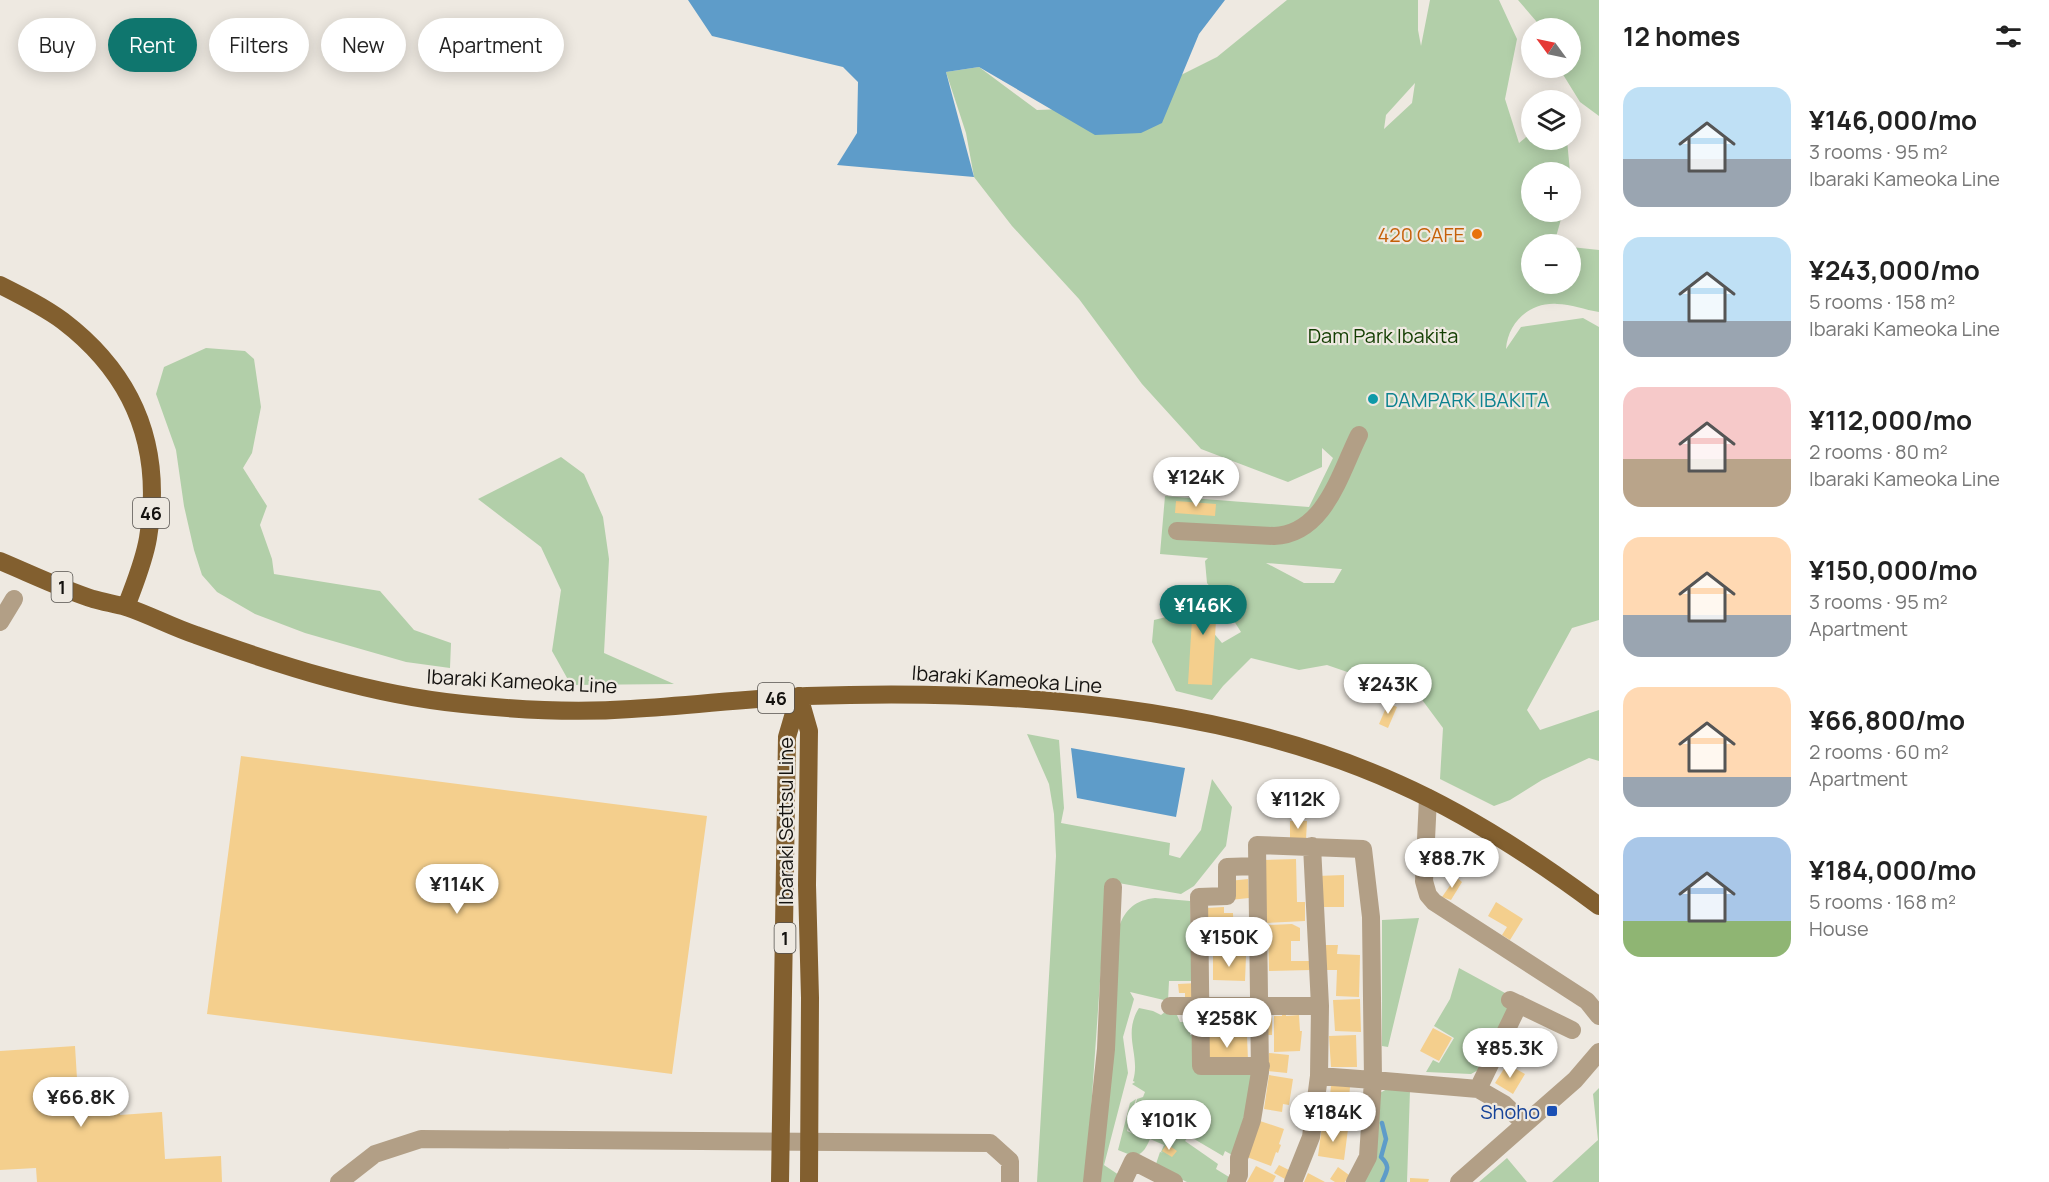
<!DOCTYPE html>
<meta charset="utf-8">
<style>
:root{--surface:#fff;--page:#f2f2f2;--text:#222;--muted:#767676;--accent:#0f766e}
body{margin:0;font-family:Manrope,sans-serif;background:var(--page);color:var(--text);height:100vh;display:flex;flex-direction:column;font-size:22px;white-space:nowrap}
*{box-sizing:border-box;margin:0}
p{font-size:20px;color:var(--muted)}
.icon{flex:none;width:33px;height:33px;fill:none;stroke:currentColor;stroke-width:2;stroke-linecap:round;stroke-linejoin:round}
.map{position:relative;flex:1;overflow:hidden}
.sheet{display:flex;flex-direction:column;background:var(--surface);width:450px}
.sheet>*{flex:none}
.banner{position:absolute;left:18px;top:18px;width:570px;height:54px;display:flex;gap:12px}
.needle{width:39px;rotate:303deg}
.fabs{position:absolute;left:1521px;top:18px;display:grid;gap:12px}
.fabs a{display:grid;place-items:center;width:60px;height:60px;border-radius:50%;background:var(--surface);box-shadow:0 3px 15px #0003;font-size:30px}
.price{position:absolute;translate:-50% -51px;padding:0 14px;border-radius:21px;background:#fff;color:#222;font-size:20px;line-height:39px;filter:drop-shadow(0 2px 3px #0008)}
.price::after{content:'';position:absolute;left:50%;top:36px;width:18px;height:14px;margin-left:-9px;background:inherit;clip-path:polygon(0 0,100% 0,50% 100%)}
.price.on{background:var(--accent);color:#fff}
ul{padding:0;list-style:none}
li{display:flex;align-items:center;gap:18px;height:150px;padding:0 24px}
li span{display:grid;place-items:center;flex:none;width:168px;height:120px;border-radius:18px;color:#555}
li>.icon{margin-inline-start:auto}
span .icon{width:72px;height:72px;fill:#fffc;stroke-width:1}
li b{font-size:26px}
h2{display:flex;justify-content:space-between;align-items:center;height:72px;padding:0 24px;font-size:26px}
.pill{padding:0 21px;border-radius:27px;background:var(--surface);box-shadow:0 3px 15px #0003;font-size:21px;line-height:54px}
.pill.on{background:var(--accent);color:#fff}
main{display:flex;flex:1;min-height:0}
.map>svg:first-child{display:block}
.green{fill:#b2cfa9;fill-rule:evenodd}
.water{fill:#5e9cc9}
.lines{fill:none;stroke-linecap:round;stroke-linejoin:round}
.stream{stroke:#5e9cc9;stroke-width:4.5}
.building{fill:#f4cf8d}
.minor{stroke:#b29f86;stroke-width:18}
.major{stroke:#825f2f;stroke-width:18}
.food-dot{fill:#e8710a;stroke:#eee9e1;stroke-width:2}
.culture-dot{fill:#0f9aa8;stroke:#eee9e1;stroke-width:2}
.transit-dot{fill:#1a4fb4;stroke:#eee9e1;stroke-width:2}
.labels{text-anchor:middle;dominant-baseline:central;stroke-width:4.5;stroke-linejoin:round;paint-order:stroke}
.shield{fill:#eee9e1;stroke:#55524e;stroke-width:1.5}
.shield-label{font-size:18px;font-weight:bold;fill:#14120f}
.food-label{font-size:20px;fill:#c56008;stroke:#eee9e1;text-anchor:end}
.park-label{font-size:20px;fill:#123d01;stroke:#eee9e1}
.culture-label{font-size:20px;fill:#0d838f;stroke:#eee9e1;text-anchor:start}
.street-label{font-size:20px;fill:#14120f;stroke:#eee9e1}
.transit-label{font-size:20px;fill:#164399;stroke:#eee9e1;text-anchor:end}
</style>
<main>
<div class="map">
<svg width="1599" height="1182" viewBox="0 0 1599 1182">
<rect width="100%" height="100%" fill="#eee9e1"/>
<path class="green" d="M1287,0H1418V30L1421,46L1430,0H1499L1517,39L1505,99L1519,143L1531,133L1532,140H1567L1570,172H1532V212H1563L1554,244H1532V284H1570L1571,247L1599,250V312C1585,310 1571,304 1557,304C1530,302 1508,322 1506,349L1521,327L1583,318L1599,327V620L1572,628L1527,710L1540,730L1599,710V761L1589,758L1542,780L1510,800L1494,806L1440,779L1443,728L1420,697L1327,665L1299,670L1251,658L1223,686L1212,700L1176,691L1152,642L1154,620L1194,610L1222,643L1241,632L1220,599L1207,583L1205,561L1208,558L1160,554L1165,496L1309,507L1333,458L1322,448V467L1288,482L1201,449L1142,384L1079,299L1012,226L974,177L966,133L946,72L979,67L1037,110L1117,107L1217,57ZM1415,83L1412,103L1384,129L1386,115ZM1266,563L1341,569H1342L1334,583H1304Z
M1518,0H1599V116L1580,102L1559,68H1570V28H1542Z
M206,348L245,351L254,359L261,407L252,453L243,468L267,506L260,525L272,559L274,574L380,591L414,630L451,643L450,668L406,662L305,633L255,614L217,592L202,575L194,550L184,506L176,450L156,394L164,367Z
M561,457L584,474L603,517L609,559L604,653L674,684L571,685L552,651L561,590L541,547L478,499Z
M1027,734L1059,740L1064,808L1061,823L1170,843L1169,855L1180,858L1201,830L1212,779L1232,807L1226,846L1194,886L1181,894L1107,881L1086,1182H1037L1056,856L1054,814L1049,784Z
M1155,898L1190,901L1192,981H1169L1168,1001L1130,992L1134,999L1123,1037L1128,1073L1104,1165L1119,1175L1116,1182H1098L1119,927C1125,909 1136,900 1155,898Z
M1419,918L1388,1047L1382,1046V920Z
M1459,968L1505,993L1509,1010L1480,1069L1471,1074L1426,1072L1433,1060L1439,1063L1454,1038L1434,1026L1450,999Z
M1139,1008L1153,1011L1161,1015L1165,1012L1177,1015L1180,1022H1190V1035H1194L1255,1073L1234,1156L1225,1151L1223,1156L1189,1136L1185,1141L1218,1164L1216,1169L1229,1177L1227,1182H1187L1155,1167L1160,1152L1163,1153L1161,1152L1164,1145L1150,1139C1142,1158 1136,1158 1118,1150L1130,1103L1136,1099L1127,1131L1134,1134L1128,1130L1137,1099L1143,1097L1145,1092L1132,1084L1135,1082L1133,1081C1141,1055 1122,1035 1139,1008ZM1149,1107L1158,1113L1160,1110L1169,1116L1167,1119L1169,1121L1163,1129L1150,1125L1152,1122L1143,1116Z
M1389,1088L1410,1090L1407,1182H1363L1376,1095Z
M1599,1088V1182H1552L1598,1140L1593,1094Z
M1507,1158L1527,1182H1479Z"/>
<path class="water" d="M688,0H1225L1199,34L1162,123L1141,133L1095,135L979,67L946,72L974,177L837,165L857,133L858,82L843,67L712,36Z
M1071,748L1185,768L1176,817L1077,798Z"/>
<g class="lines">
<path class="stream" d="M1382,1182C1387,1170 1391,1167 1381,1157L1386,1139L1382,1123"/>
</g>
<path class="building" d="M1176,501L1216,504L1215,516L1175,513Z
M1194,587L1218,588L1212,685L1188,684Z
M1388,703L1397,707L1388,728L1379,724Z
M241,756L707,816L672,1074L207,1014Z
M1290,821H1307L1306,839H1290Z
M1296,859L1297,902H1305V921L1266,923L1264,860Z
M1344,875V907H1319L1317,876Z
M1456,877L1462,882L1451,900L1442,897Z
M1248,879L1249,898L1230,900L1229,881Z
M1496,902L1523,919L1510,940L1502,935L1507,927L1488,916Z
M1224,907V913H1233L1234,942L1207,943L1206,908Z
M1292,924L1300,928V941H1291V961H1311V970L1269,971L1268,925Z
M1325,945H1338L1337,954L1360,955L1359,997L1336,996L1337,970H1324Z
M1213,956H1246L1245,981L1213,980Z
M1198,983V999H1185V993H1179L1178,984Z
M1360,999L1361,1032L1335,1031L1333,1000Z
M1282,1012H1286V1016L1299,1015L1300,1031H1302L1300,1051L1274,1052V1016H1282Z
M1213,1013H1244V1032H1213Z
M1267,1017H1272V1035H1267Z
M1433,1028L1452,1038L1439,1061L1420,1051Z
M1356,1035L1357,1067H1331L1329,1036Z
M1247,1036L1248,1060L1207,1061V1037Z
M75,1046L78,1095L118,1093L120,1115L162,1112L165,1159L221,1156L222,1182H37L36,1168L0,1170V1051Z
M1269,1053L1289,1055L1287,1073L1267,1071Z
M1507,1064L1525,1074L1513,1094L1495,1083Z
M1269,1075L1293,1079L1289,1105L1283,1104L1282,1112L1264,1109Z
M1331,1085L1350,1087L1348,1109L1329,1108Z
M1149,1107L1158,1113L1160,1110L1169,1116L1167,1119L1169,1120L1163,1129L1161,1128L1159,1131L1150,1125L1152,1122L1143,1116Z
M1260,1121L1284,1129L1279,1144L1281,1145L1278,1153L1276,1152L1271,1166L1247,1157Z
M1322,1126L1348,1129L1344,1160L1318,1156Z
M1167,1144L1177,1151L1172,1157L1162,1151Z
M1279,1165L1289,1170L1285,1179L1274,1173Z
M1256,1166L1276,1176L1273,1182H1247Z
M1338,1167L1349,1175L1345,1182H1335L1330,1179Z
M1308,1173L1325,1182H1304Z
M1410,1178L1429,1179L1428,1182H1410Z"/>
<g class="lines">
<path class="minor" d="M1177,531L1274,536C1325,534 1340,473 1359,435
M0,622L14,599
M1428,798L1424,881L1428,895L1434,902L1587,1001L1599,1016
M1312,846L1320,1006
M1257,866L1227,867V896L1199,897L1201,1066H1261
M1510,1000L1572,1030
M1170,1006H1320L1319,1076
M1478,1089L1519,1004
M339,1182L375,1154L421,1139L990,1143L1010,1161V1182
M1092,1182L1106,1049L1113,887
M1123,1182L1133,1161L1174,1182
M1236,1182L1239,1175V1158L1252,1120L1260,1072L1257,845L1363,849L1371,917L1373,1080L1478,1089L1504,1104L1525,1124
M1293,1182L1311,1137L1319,1076L1373,1080L1368,1157L1355,1182
M1459,1182L1575,1080L1599,1052"/>
<path class="major" d="M0,285C22,296 44,307 63,321C135,376 163,449 148,538C144,562 134,585 126,607
M0,561C31,574 62,589 93,599C104,602 115,604 126,607C150,615 172,627 196,635C282,666 372,695 463,704C518,710 576,713 631,709C690,706 748,698 807,696C1000,689 1221,703 1399,784C1471,816 1536,859 1599,906
M799,696L809,731L807,885L810,998L809,1182
M780,1182L787,737L799,696"/>
</g>
<circle class="food-dot" cx="1477" cy="234" r="6"/>
<circle class="culture-dot" cx="1373" cy="399" r="6"/>
<rect class="transit-dot" x="1546" y="1105" width="12" height="12" rx="3"/>
<g class="labels">
<g class="shield">
<rect x="133" y="498" width="36" height="30" rx="4.5"/>
<rect x="51.5" y="572" width="21" height="30" rx="4.5"/>
<rect x="758" y="683" width="36" height="30" rx="4.5"/>
<rect x="774.5" y="923" width="21" height="30" rx="4.5"/>
</g>
<g class="shield-label">
<text x="151" y="513">46</text>
<text x="62" y="587">1</text>
<text x="776" y="698">46</text>
<text x="785" y="938">1</text>
</g>
<g class="food-label">
<text x="1465" y="234">420 CAFE</text>
</g>
<g class="park-label">
<text x="1383" y="335">Dam Park Ibakita</text>
</g>
<g class="culture-label">
<text x="1385" y="399">DAMPARK IBAKITA</text>
</g>
<g class="street-label">
<text transform="translate(1007 679) rotate(4)">Ibaraki Kameoka Line</text>
<text transform="translate(522 681) rotate(3)">Ibaraki Kameoka Line</text>
<text transform="translate(785 821) rotate(-90)">Ibaraki Settsu Line</text>
</g>
<g class="transit-label">
<text x="1540" y="1111">Shoho</text>
</g>
</g>
</svg>
<div class="fabs">
<a><svg class="needle" viewBox="-14 -14 28 28"><path d="M0-13l5 13h-10z" fill="#e53935"/><path d="M0 13l5-13h-10z" fill="#767676"/></svg></a>
<a><svg class="icon" aria-label="layers" viewBox="0 0 24 24"><path d="M12 4l9 5-9 5-9-5zM3 14l9 5 9-5"/></svg></a>
<a>+</a>
<a>−</a>
</div>
<b class="price" style="left:1196px;top:508px">¥124K</b>
<b class="price on" style="left:1203px;top:636px">¥146K</b>
<b class="price" style="left:1388px;top:715px">¥243K</b>
<b class="price" style="left:1298px;top:830px">¥112K</b>
<b class="price" style="left:1452px;top:889px">¥88.7K</b>
<b class="price" style="left:457px;top:915px">¥114K</b>
<b class="price" style="left:1229px;top:968px">¥150K</b>
<b class="price" style="left:1227px;top:1049px">¥258K</b>
<b class="price" style="left:1510px;top:1079px">¥85.3K</b>
<b class="price" style="left:81px;top:1128px">¥66.8K</b>
<b class="price" style="left:1333px;top:1143px">¥184K</b>
<b class="price" style="left:1169px;top:1151px">¥101K</b>
<div class="banner">
<a class="pill">Buy</a>
<a class="pill on">Rent</a>
<a class="pill">Filters</a>
<a class="pill">New</a>
<a class="pill">Apartment</a>
</div>
</div>
<section class="sheet">
<h2>12 homes<svg class="icon" aria-label="filters" viewBox="0 0 24 24"><path d="M4 7h16M4 17h16"/><circle cx="9" cy="7" r="2"/><circle cx="15" cy="17" r="2"/></svg></h2>
<ul>
<li><span style="background:linear-gradient(#bfe0f5 60%,#9aa5b1 0)"><svg class="icon" aria-label="home" viewBox="0 0 24 24"><path d="M3 11l9-7 9 7M6 9v11h12V9"/></svg></span><div><b>¥146,000/mo</b><p>3 rooms · 95 m²</p><p>Ibaraki Kameoka Line</p></div></li>
<li><span style="background:linear-gradient(#bfe0f5 70%,#9aa5b1 0)"><svg class="icon" aria-label="home" viewBox="0 0 24 24"><path d="M3 11l9-7 9 7M6 9v11h12V9"/></svg></span><div><b>¥243,000/mo</b><p>5 rooms · 158 m²</p><p>Ibaraki Kameoka Line</p></div></li>
<li><span style="background:linear-gradient(#f6c9c9 60%,#b9a48a 0)"><svg class="icon" aria-label="home" viewBox="0 0 24 24"><path d="M3 11l9-7 9 7M6 9v11h12V9"/></svg></span><div><b>¥112,000/mo</b><p>2 rooms · 80 m²</p><p>Ibaraki Kameoka Line</p></div></li>
<li><span style="background:linear-gradient(#ffd9b3 65%,#9aa5b1 0)"><svg class="icon" aria-label="home" viewBox="0 0 24 24"><path d="M3 11l9-7 9 7M6 9v11h12V9"/></svg></span><div><b>¥150,000/mo</b><p>3 rooms · 95 m²</p><p>Apartment</p></div></li>
<li><span style="background:linear-gradient(#ffd9b3 75%,#9aa5b1 0)"><svg class="icon" aria-label="home" viewBox="0 0 24 24"><path d="M3 11l9-7 9 7M6 9v11h12V9"/></svg></span><div><b>¥66,800/mo</b><p>2 rooms · 60 m²</p><p>Apartment</p></div></li>
<li><span style="background:linear-gradient(#a9c7e8 70%,#8fb573 0)"><svg class="icon" aria-label="home" viewBox="0 0 24 24"><path d="M3 11l9-7 9 7M6 9v11h12V9"/></svg></span><div><b>¥184,000/mo</b><p>5 rooms · 168 m²</p><p>House</p></div></li>
</ul>
</section>
</main>
